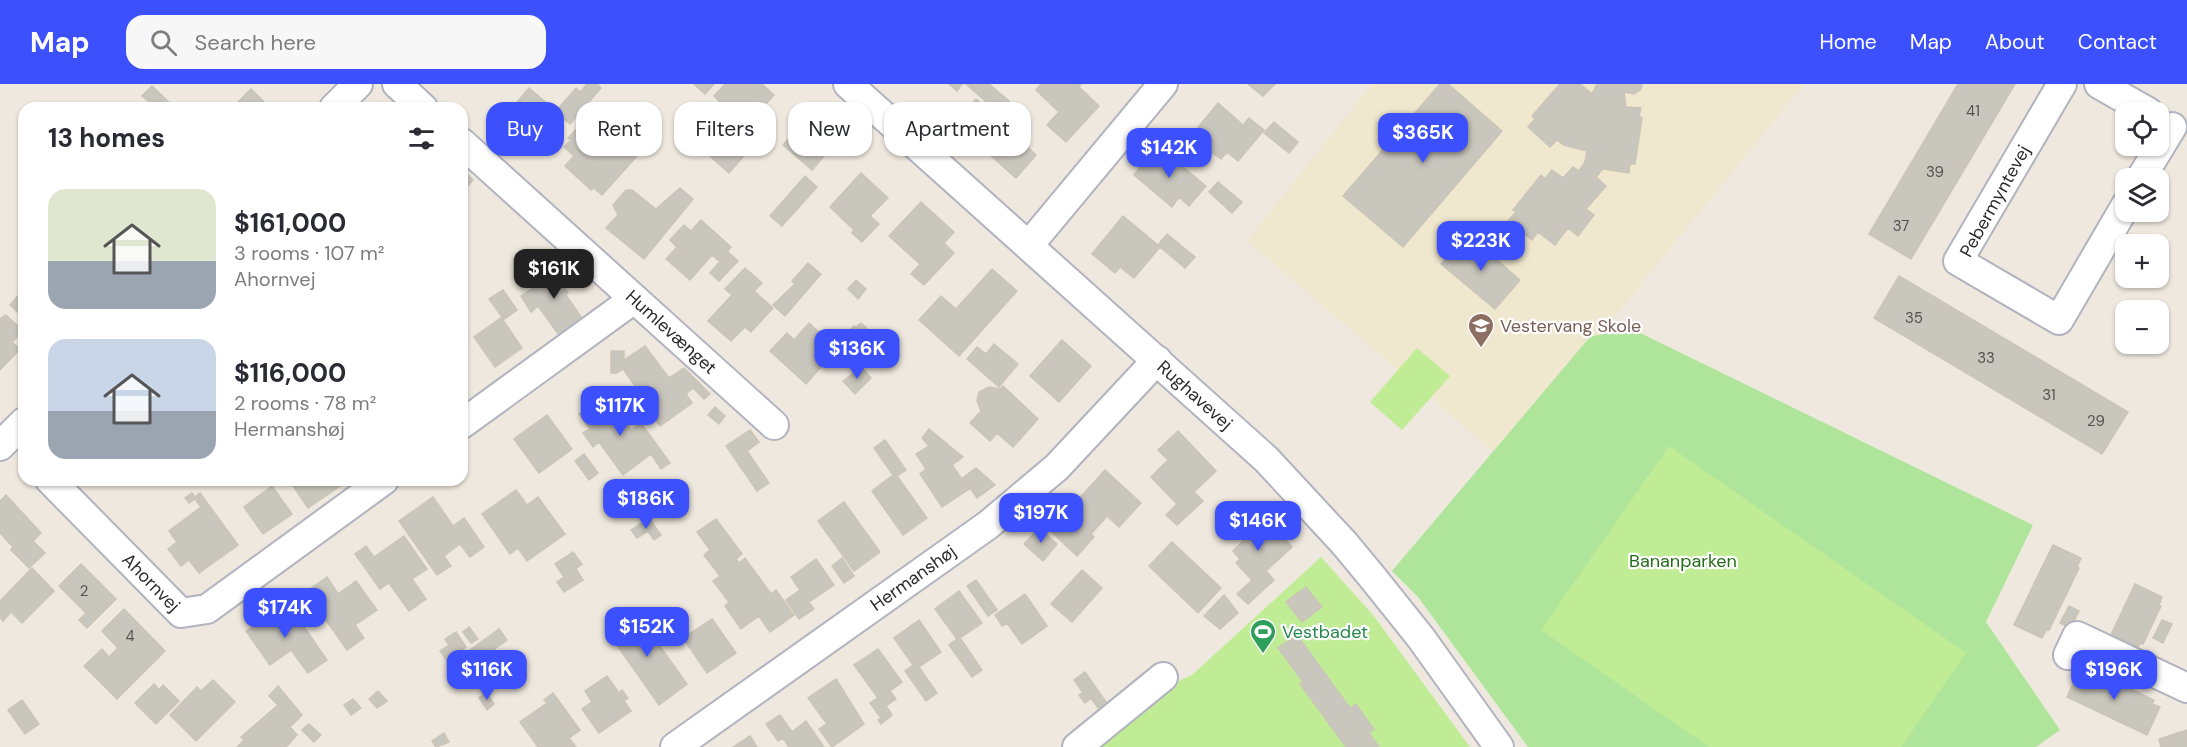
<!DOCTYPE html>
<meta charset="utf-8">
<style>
:root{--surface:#fff;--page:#f7f7f7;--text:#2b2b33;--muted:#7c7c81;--accent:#3c51fd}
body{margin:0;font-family:"DM Sans",sans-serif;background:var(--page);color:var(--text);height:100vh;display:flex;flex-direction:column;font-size:22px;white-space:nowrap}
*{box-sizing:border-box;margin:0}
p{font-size:20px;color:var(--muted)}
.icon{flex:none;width:33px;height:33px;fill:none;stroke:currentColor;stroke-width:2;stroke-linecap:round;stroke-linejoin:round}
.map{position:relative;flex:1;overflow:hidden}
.sheet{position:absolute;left:18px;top:18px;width:450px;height:384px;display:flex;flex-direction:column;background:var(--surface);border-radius:18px;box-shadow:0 2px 4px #0004}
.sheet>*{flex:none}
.hud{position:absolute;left:486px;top:18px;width:570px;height:54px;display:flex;gap:12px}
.tools{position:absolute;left:2115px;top:18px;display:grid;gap:12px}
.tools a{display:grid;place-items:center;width:54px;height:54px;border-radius:12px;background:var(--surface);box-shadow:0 2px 4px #0004;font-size:30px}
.price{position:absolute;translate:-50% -51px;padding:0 14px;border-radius:12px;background:var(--accent);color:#fff;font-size:20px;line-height:39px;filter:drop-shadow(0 2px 3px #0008)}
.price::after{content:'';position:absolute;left:50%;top:36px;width:18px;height:14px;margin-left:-9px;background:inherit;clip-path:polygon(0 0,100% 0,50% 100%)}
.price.active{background:#222;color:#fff}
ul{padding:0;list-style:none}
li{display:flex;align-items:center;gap:18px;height:150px;padding:0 30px}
li span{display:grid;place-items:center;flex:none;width:168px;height:120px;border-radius:18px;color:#555}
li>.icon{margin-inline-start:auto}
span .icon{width:72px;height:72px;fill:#fffc;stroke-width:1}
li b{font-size:26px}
h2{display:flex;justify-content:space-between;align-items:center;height:72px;padding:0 30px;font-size:26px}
.pill{padding:0 21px;border-radius:18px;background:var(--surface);box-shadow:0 2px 4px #0004;font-size:21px;line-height:54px}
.pill.active{background:var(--accent);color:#fff}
header{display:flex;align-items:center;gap:36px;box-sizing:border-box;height:84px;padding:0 30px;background:var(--accent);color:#fff}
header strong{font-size:28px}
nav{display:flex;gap:33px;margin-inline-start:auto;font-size:21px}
.search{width:420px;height:54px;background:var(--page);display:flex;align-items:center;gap:15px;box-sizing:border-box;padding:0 21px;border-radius:18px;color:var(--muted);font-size:22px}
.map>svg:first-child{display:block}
.education{fill:#efe7ce}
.green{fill:#aee59a}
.pitch{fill:#c1ec96}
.building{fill:#c9c6bd;stroke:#cac5b8;stroke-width:1.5}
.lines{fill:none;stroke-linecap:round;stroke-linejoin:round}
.minor-casing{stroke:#b2b3c0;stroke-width:32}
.minor{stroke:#fff;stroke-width:28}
.labels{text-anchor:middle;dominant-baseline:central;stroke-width:4.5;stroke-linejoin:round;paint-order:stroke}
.number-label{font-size:15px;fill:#535250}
.street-label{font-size:18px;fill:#2c2c2c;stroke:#fff}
.education-label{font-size:18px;fill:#785e54;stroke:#fff;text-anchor:start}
.park-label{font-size:18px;fill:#246c19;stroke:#fff}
.leisure-label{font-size:18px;fill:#27864d;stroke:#fff;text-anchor:start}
</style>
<header>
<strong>Map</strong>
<div class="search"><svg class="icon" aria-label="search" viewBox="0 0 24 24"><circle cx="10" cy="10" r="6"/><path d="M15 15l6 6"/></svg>Search here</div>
<nav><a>Home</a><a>Map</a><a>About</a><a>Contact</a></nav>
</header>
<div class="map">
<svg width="2187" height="663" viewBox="0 0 2187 663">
<rect width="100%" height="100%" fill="#eee8de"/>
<path class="education" d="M1372,0H1804L1500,373L1247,157Z"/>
<path class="green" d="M1630,244L2033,441L1986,538L2060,646L2036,663H1528L1418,513L1392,487L1590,253Z"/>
<path class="pitch" d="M1417,264L1450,292L1402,346L1370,318Z
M1669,362L1966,569L1901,663H1709L1541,546Z
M1321,473L1373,531L1470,663H1095L1168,602L1192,591Z"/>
<path class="building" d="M587,0H597L601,4L570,40L558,30L545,45L538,39L517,63L495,44L529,4L556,27L576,4L580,8Z
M694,0H714L705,10Z
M725,0H762L774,11L752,35L759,42L745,56L716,29L723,21L714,12Z
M949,0H962L957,7Z
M966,0H989L1009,17L999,29Z
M1041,0H1081L1079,3L1099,22L1066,58L1047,41L1059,28L1036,6Z
M1248,0H1275L1263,12Z
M1440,0H1448L1502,47L1403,163L1343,112Z
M1560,0H1580L1592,10L1597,0H1642L1641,5L1634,10L1624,8L1626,23L1641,24L1639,32L1642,34L1635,80H1630L1629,89L1603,85L1596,93L1606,102L1586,125L1594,131L1578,152L1568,144L1555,161L1538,148L1532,156L1508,137L1516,128L1513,126L1541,91L1545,95L1552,86L1563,94L1573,83L1579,87L1585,78L1587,67L1564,61L1557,56L1550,63L1528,43L1535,35L1532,32Z
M1958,0H2015L1911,175L1869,150Z
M152,2L175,24H141L148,17L142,12Z
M251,5L270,24H232Z
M976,15L992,28L984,37L990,42L1002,29L1017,42L1011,48L1036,71L1016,94L954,39Z
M1218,19L1243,41L1249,34L1264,46L1238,77L1227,68L1221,75L1190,53Z
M815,24L844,49L812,86L783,61Z
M584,37L608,59L615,52L637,72L602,111L594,104L591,106L565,82L574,72L564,63L571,56L568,54Z
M1274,38L1298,58L1289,69L1264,49Z
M686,43L698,53L690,61L679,51Z
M730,49L749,66L729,89L710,72Z
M1158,62L1206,102L1189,122L1179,113L1172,123L1134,91Z
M462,85L473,96L462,108Z
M861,89L888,114L870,132L879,140L862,158L852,149L854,146L830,123Z
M805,92L817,103L782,142L770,132Z
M1218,98L1242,118L1232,129L1209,108Z
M680,104L693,115L644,175L606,144L618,131L613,121L626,106H632L656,125Z
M921,118L954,148L944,159L954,169L924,201L911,190L920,180L889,152Z
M1123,132L1158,161L1167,150L1195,173L1185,184L1160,163L1134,194L1120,183L1115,189L1092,170Z
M701,136L731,163L719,177L712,171L690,196L666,175L677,163L670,156L684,141L691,147Z
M1467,150L1520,196L1495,225L1441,180Z
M728,168L738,177L719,197L710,189Z
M553,173L569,197L563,201L568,209L566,211L584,237L561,254L538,222L531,228L521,212L548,194L539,182Z
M808,179L821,190L785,232L773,221L795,200L792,197Z
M745,184L762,199L754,207L773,224L751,248L745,243L731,257L708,237L732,211L725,205Z
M992,185L1017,207L959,272L919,236L941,212L956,225Z
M1899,192L2128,328L2102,370L1874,234Z
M856,196L866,205L858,215L848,205Z
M24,205V234L10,221Z
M503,206L517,226L503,236L522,264L495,283L474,253L502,233L489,215Z
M6,231L23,247L12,258L20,265L0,286V235Z
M809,239L837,265L806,300L770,267L787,249L794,256Z
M861,239L873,250L852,274L837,261L854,242L856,243Z
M1062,256L1091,282L1059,318L1030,292Z
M994,260L1018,280L999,303L967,275L977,263L986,270Z
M645,262L669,294L684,284L710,310L704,315L693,304L686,310L692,319L660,342L640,315L643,313L623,285L617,289H611V267H624V276Z
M861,283L871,294L855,310L843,297Z
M1003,302L1038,335L1013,363L997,349L990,357L970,339L981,327L977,317L979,308L989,303L1000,305Z
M606,311L631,346L641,339L670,379L661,385L651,370L623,391L599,358L593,363L583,349L590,345L579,330Z
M715,323L725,332L719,340L708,331Z
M547,331L572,365L539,389L514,355Z
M929,345L963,373L952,381L969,405L942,423L920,390L926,385L916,370L929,362L922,354Z
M750,346L759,358L747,367L769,399L757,407L726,362Z
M1178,347L1216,387L1194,408L1203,417L1177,441L1166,431L1177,420L1151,393L1168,376L1158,366Z
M885,356L906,386L897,392L927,434L903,451L872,407L893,391L874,364Z
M584,370L598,389L589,396L575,377Z
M976,384L995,401L977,414L963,394Z
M1105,386L1141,419L1119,443L1107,432L1091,450L1094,453L1077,472L1042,439L1050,430L1062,440L1068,434L1065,430Z
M266,396H279L270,402Z
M289,396H345L346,398L308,424Z
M272,402L292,430L263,450L244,423Z
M516,406L527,421L538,413L565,450L527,477L518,464L510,470L482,430Z
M192,409L195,413L200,409L238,461L199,489L189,476L181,482L168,465L177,458L169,447L201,423L195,415L189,419L185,414Z
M6,411L41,449L33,457L45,469L29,484L11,466L13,463L0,449V417Z
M433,413L453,442L464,434L484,463L470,473L460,460L444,472L451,482L437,491L399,437Z
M844,418L880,468L854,487L818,437Z
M1253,422L1292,463L1266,487L1274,496L1248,520L1237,510L1252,496L1236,479L1240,475L1233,467L1245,455L1232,442Z
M649,434L661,451L654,456L648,447L637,454L631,446Z
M716,435L742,470L736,475L739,479L745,474L771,510L776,506L794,531L770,548L759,532L741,545L725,522L729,518L713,497L720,492L704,471L710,466L697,448Z
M1039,444L1057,460L1043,477L1024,460Z
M404,452L427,485L412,495L426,515L409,527L389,499L380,505L355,470L366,462L374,473Z
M1172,458L1221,504L1198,529L1149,482Z
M2053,461L2081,474L2077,483L2079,484L2049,546L2047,545L2042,554L2014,541Z
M573,468L582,480L564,493L555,480Z
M842,474L854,492L844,499L832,482Z
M816,475L834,501L809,518L814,525L799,535L786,516L800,506L791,493Z
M81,480L116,515L87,544L79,536L86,529L59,502Z
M32,484L54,507L22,539L11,528L3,537L0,533V517Z
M576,485L583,496L564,508L557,498Z
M1082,486L1102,504L1072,538L1051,520Z
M327,493L338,510L356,497L377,526L355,541L364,554L347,566L306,508Z
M976,496L997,526L988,532L967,502Z
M2135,500L2162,513L2159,521L2161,522L2143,560L2140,559L2136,568L2109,555Z
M1306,503L1322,523L1302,538L1286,518Z
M959,507L982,539L960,554L982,586L972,593L949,561L957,555L935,525Z
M1025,510L1047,542L1022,560L1007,539L1002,542L995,531Z
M1224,511L1238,529L1220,545L1204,532Z
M268,521L279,538L294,528L327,576L308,589L291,566L270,581L246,547L258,540L252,531Z
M2069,522L2079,527L2070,544L2060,539Z
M124,525L165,567L117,615L84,582L102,565L109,573L118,564L102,547Z
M635,527L687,600L659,621L607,547Z
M712,535L736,569L707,589L683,554Z
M919,536L941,568L919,583L937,609L926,617L905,587L913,581L894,554Z
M2162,536L2172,540L2163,559L2153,554Z
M469,543L478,555L471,559L463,548Z
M499,545L507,556L474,580L466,569Z
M456,548L466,563L447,577L440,567L449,561L445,555Z
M1297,551L1350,624L1356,620L1374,645L1369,649L1379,663H1346L1300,600L1303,598L1278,564Z
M878,565L902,598L890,607L896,615L886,622L892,631L881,640L878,636L881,634L870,619L878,614L854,581Z
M2107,575L2125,583L2120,594L2103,585Z
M2080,585L2089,589L2090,586L2154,616L2152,620L2160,623L2147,651L2067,613Z
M1085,588L1106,618L1098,624L1091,614L1085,619L1079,611L1083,609L1074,596Z
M607,592L619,609L622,606L628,614L624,617L631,627L599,649L582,625L592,618L585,607Z
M836,595L864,640L832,663L819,645L827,640L808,614Z
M213,596L235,618L196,657L170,631L197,603L201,607Z
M154,600L159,606L163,601L179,617L156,640L135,619Z
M278,602L302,631L290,643L297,651L286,663H237L244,656L241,653L278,621L269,612Z
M378,607L387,617L377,624L369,615Z
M486,609L494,620L487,626L479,614Z
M553,609L580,646L569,654L576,663H538L520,638L547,619L544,616Z
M353,615L361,624L351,631L344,621Z
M22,616L39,640L25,650L8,626Z
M780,631L792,648L806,637L824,663H789L783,654L778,657L766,640Z
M309,640L321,651L314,658L302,646Z
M2187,646V663H2161L2159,655Z
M444,649L449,658L436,663L432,657Z
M750,652L757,663H733Z"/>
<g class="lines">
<defs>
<g id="minor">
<path d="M397,0L423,24"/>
<path id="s1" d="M848,0L1266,375L1344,459L1373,494L1421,554L1499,663"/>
<path d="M2062,0L1958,177L2059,236L2126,121"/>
<path d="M2099,0L2148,28"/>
<path d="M334,24L358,0"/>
<path id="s2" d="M462,59L774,341"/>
<path d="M2141,94L2172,43"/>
<path d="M1029,161L1163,0"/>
<path d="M462,340L634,215"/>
<path d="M0,362L24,338"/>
<path id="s3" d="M50,396L181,529L207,525L384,396"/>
<path d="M2068,571L2077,552L2187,604"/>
<path id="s4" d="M675,663L988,441L1057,383L1157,276"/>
<path d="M1077,663L1163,593"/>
</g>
</defs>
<use href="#minor" class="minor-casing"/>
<use href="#minor" class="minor"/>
</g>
<defs>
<symbol id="school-pin" viewBox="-11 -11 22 30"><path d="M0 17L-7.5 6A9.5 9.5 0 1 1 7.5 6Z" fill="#8d6e63" stroke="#fff"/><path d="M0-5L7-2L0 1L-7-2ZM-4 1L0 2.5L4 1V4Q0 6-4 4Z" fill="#fff"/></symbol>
<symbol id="stadium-pin" viewBox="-11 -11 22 30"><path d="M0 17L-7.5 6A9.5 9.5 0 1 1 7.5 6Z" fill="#2e9e5b" stroke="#fff"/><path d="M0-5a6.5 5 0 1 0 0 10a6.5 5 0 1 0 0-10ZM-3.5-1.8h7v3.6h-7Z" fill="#fff"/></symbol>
</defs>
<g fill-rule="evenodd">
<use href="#school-pin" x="1466" y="227" width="30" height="40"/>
<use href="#stadium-pin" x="1248" y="533" width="30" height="40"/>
</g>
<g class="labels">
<g class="number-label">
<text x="1973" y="27">41</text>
<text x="1935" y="88">39</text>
<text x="1901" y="142">37</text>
<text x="1914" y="234">35</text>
<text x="1986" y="274">33</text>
<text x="2049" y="311">31</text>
<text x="2096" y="337">29</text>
<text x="84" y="507">2</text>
<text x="130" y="552">4</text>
</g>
<g class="street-label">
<text transform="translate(1995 117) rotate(-61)">Pebermyntevej</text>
<text stroke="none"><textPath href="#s2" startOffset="282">Humlevænget</textPath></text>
<text stroke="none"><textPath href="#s1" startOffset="466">Rughavevej</textPath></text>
<text stroke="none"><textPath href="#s4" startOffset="292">Hermanshøj</textPath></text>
<text stroke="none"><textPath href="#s3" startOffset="144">Ahornvej</textPath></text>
</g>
<g class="education-label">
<text x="1500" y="242">Vestervang Skole</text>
</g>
<g class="park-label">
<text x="1683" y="477">Bananparken</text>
</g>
<g class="leisure-label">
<text x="1282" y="548">Vestbadet</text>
</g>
</g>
</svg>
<div class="tools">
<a><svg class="icon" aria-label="locate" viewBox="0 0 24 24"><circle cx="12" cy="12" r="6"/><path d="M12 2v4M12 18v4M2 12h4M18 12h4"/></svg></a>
<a><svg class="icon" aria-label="layers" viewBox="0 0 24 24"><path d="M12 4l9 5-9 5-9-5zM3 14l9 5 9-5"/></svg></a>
<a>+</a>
<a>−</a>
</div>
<b class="price" style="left:1423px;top:80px">$365K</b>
<b class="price" style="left:1169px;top:95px">$142K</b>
<b class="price" style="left:1481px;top:188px">$223K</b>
<b class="price active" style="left:554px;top:216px">$161K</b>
<b class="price" style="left:857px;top:296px">$136K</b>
<b class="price" style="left:620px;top:353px">$117K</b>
<b class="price" style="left:646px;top:446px">$186K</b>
<b class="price" style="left:1041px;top:460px">$197K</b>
<b class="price" style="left:1258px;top:468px">$146K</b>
<b class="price" style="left:285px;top:555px">$174K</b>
<b class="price" style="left:647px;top:574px">$152K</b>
<b class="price" style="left:487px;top:617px">$116K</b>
<b class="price" style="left:2114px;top:617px">$196K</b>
<div class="hud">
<a class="pill active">Buy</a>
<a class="pill">Rent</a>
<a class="pill">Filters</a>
<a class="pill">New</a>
<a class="pill">Apartment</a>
</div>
<section class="sheet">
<h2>13 homes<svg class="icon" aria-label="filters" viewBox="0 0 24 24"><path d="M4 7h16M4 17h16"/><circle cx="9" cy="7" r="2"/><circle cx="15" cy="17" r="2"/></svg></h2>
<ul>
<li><span style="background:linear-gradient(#dfe7d0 60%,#9aa5b1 0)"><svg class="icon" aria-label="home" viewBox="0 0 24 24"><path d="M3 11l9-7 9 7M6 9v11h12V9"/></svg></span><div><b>$161,000</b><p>3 rooms · 107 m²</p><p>Ahornvej</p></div></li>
<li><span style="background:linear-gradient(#c9d6e8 60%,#9aa5b1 0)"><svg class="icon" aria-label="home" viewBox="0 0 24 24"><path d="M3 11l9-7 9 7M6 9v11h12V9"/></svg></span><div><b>$116,000</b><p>2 rooms · 78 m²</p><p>Hermanshøj</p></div></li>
</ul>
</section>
</div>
